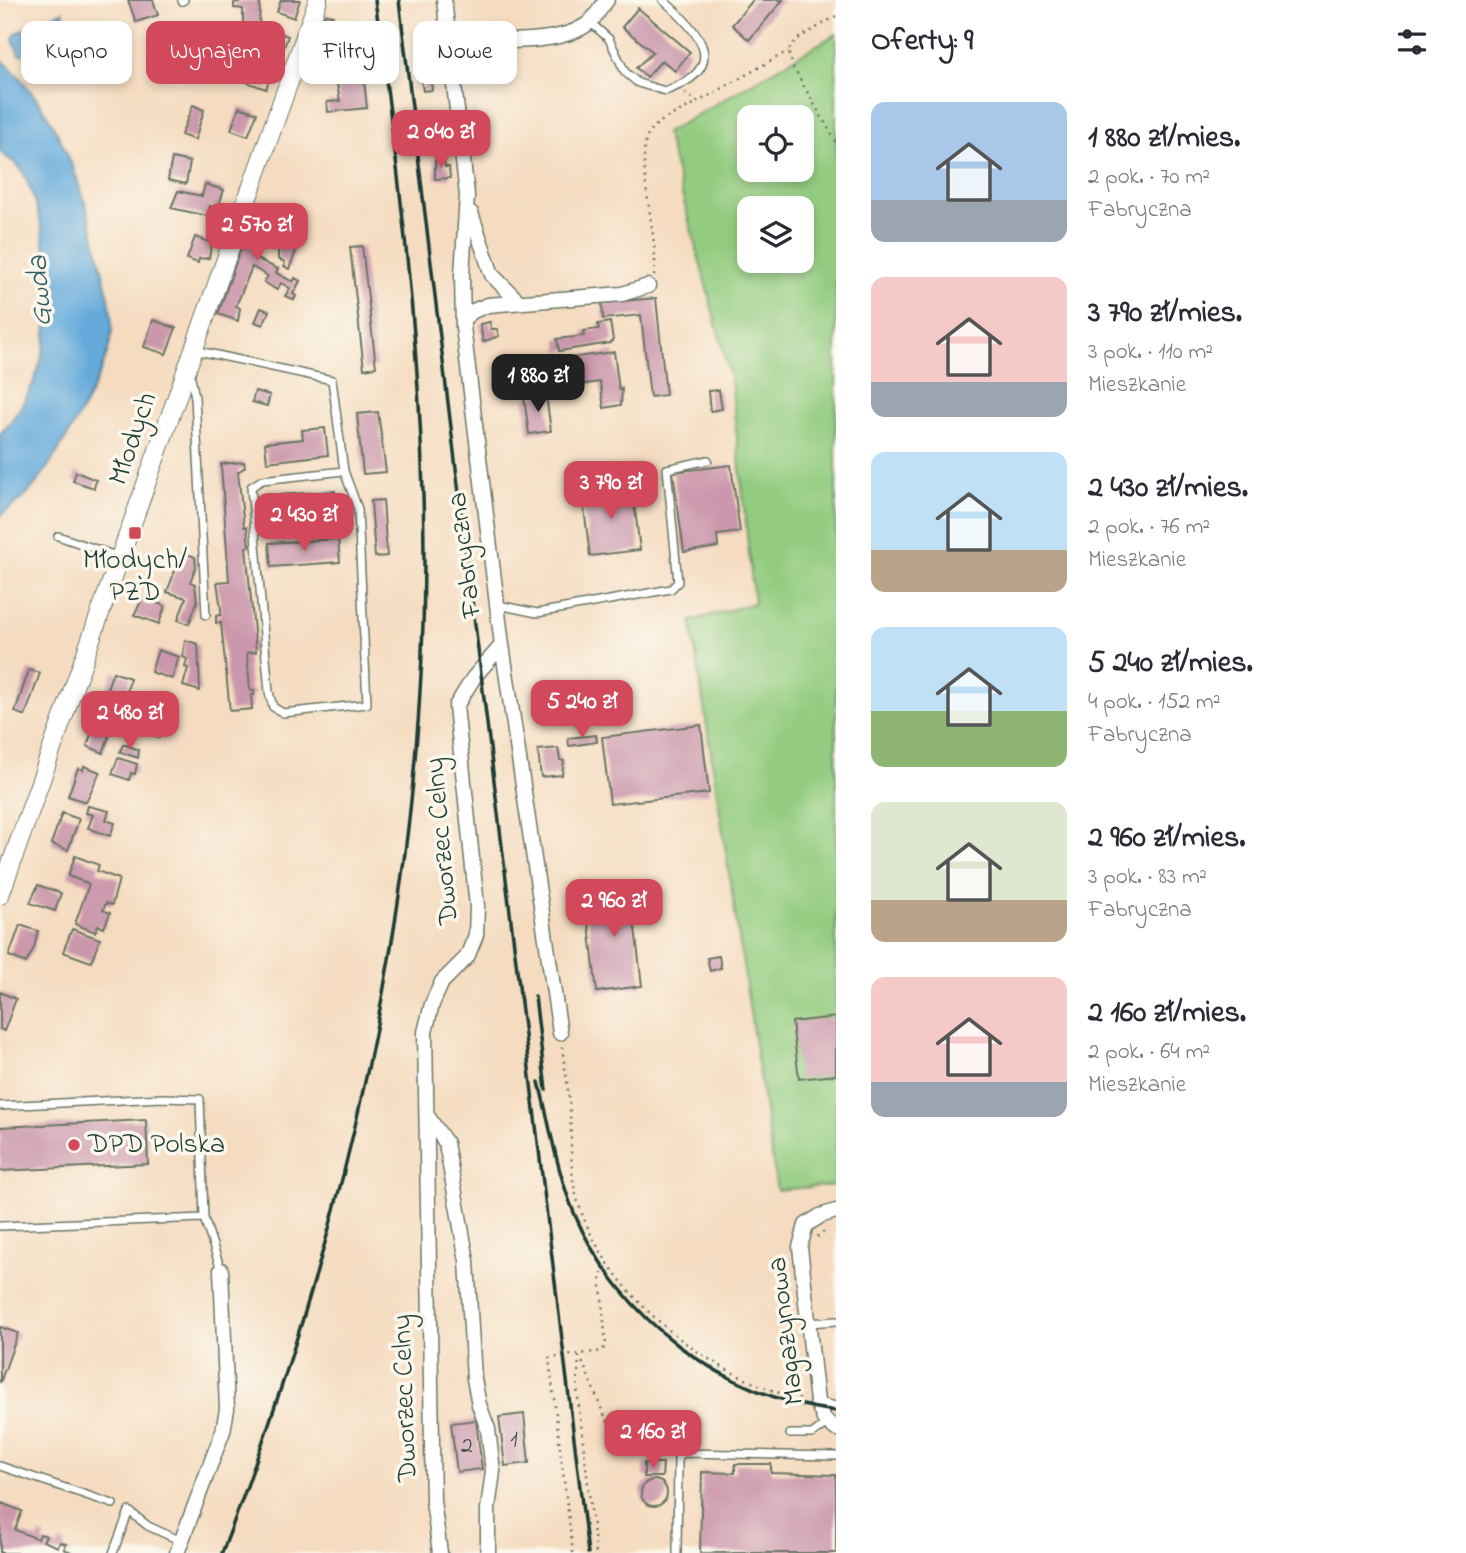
<!DOCTYPE html>
<html lang="pl">
<meta charset="utf-8">
<style>
:root{--surface:#fff;--page:#f7f7f7;--text:#2b2b33;--muted:#7c7c81;--accent:#d1495b}
body{margin:0;font-family:"Indie Flower",sans-serif;background:var(--page);color:var(--text);height:100vh;display:flex;flex-direction:column;font-size:26px;white-space:nowrap}
*{box-sizing:border-box;margin:0}
p{font-size:23px;color:var(--muted)}
.icon{flex:none;width:38px;height:38px;fill:none;stroke:currentColor;stroke-width:2;stroke-linecap:round;stroke-linejoin:round}
.map{position:relative;flex:1;overflow:hidden}
.side{display:flex;flex-direction:column;background:var(--surface);width:630px}
.side>*{flex:none}
.guide{position:absolute;left:21px;top:21px;width:665px;height:63px;display:flex;gap:14px}
.fabs{position:absolute;left:737px;top:105px;display:grid;gap:14px}
.fabs a{display:grid;place-items:center;width:77px;height:77px;border-radius:14px;background:var(--surface);box-shadow:0 4px 10px #0003;font-size:35px}
.price{position:absolute;translate:-50% -60px;padding:0 16px;border-radius:14px;background:var(--accent);color:#fff;font-size:23px;line-height:46px;filter:drop-shadow(0 2px 4px #0008)}
.price::after{content:'';position:absolute;left:50%;top:42px;width:21px;height:16px;margin-left:-10px;background:inherit;clip-path:polygon(0 0,100% 0,50% 100%)}
.price.active{background:#222;color:#fff}
ul{padding:0;list-style:none}
li{display:flex;align-items:center;gap:21px;height:175px;padding:0 35px}
li span{display:grid;place-items:center;flex:none;width:196px;height:140px;border-radius:14px;color:#555}
li>.icon{margin-inline-start:auto}
span .icon{width:84px;height:84px;fill:#fffc;stroke-width:1}
li b{font-size:30px}
h2{display:flex;justify-content:space-between;align-items:center;height:84px;padding:0 35px;font-size:30px}
.chip{padding:0 24px;border-radius:14px;background:var(--surface);box-shadow:0 4px 10px #0003;font-size:24px;line-height:63px}
.chip.active{background:var(--accent);color:#fff}
main{display:flex;flex:1;min-height:0}
.map>svg:first-child{display:block}
.green{fill:#93cc80;stroke:#59845a;stroke-width:2;fill-rule:evenodd}
.water{fill:#65aadb;stroke:#427488;stroke-width:2}
.building{fill:#cb97ac}
.lines{fill:none;stroke-linecap:round;stroke-linejoin:round}
.service-casing{stroke:#6a7565;stroke-width:10}
.minor-casing{stroke:#6a7565;stroke-width:17}
.tertiary-casing{stroke:#6a7565;stroke-width:20}
.path{stroke:#6a7565;stroke-width:2.5;stroke-dasharray:2 5;stroke-linecap:butt}
.service{stroke:#fff;stroke-width:7}
.minor{stroke:#fff;stroke-width:14}
.tertiary{stroke:#fff;stroke-width:18}
.rail{stroke:#1f3d34;stroke-width:3.5}
.poi-dot{fill:#d1495b;stroke:#fbf7ec;stroke-width:2.5}
.labels{text-anchor:middle;dominant-baseline:central;stroke-width:7;stroke-linejoin:round;paint-order:stroke}
.number-label{font-size:24px;fill:#4a5452}
.street-label{font-size:28px;fill:#1f3d34;stroke:#fbf7ec}
.poi-label{font-size:28px;fill:#1f3d34;stroke:#fbf7ec}
.water-label{font-size:30px;font-style:italic;fill:#345e66;stroke:#fbf7ec}
</style>
<main>
<div class="map">
<svg width="836" height="1553" viewBox="0 0 836 1553">
<rect width="100%" height="100%" fill="#fbf7ec"/>
<filter id="ink" filterUnits="userSpaceOnUse"><feTurbulence type="fractalNoise" baseFrequency=".0143" numOctaves="2"/><feDisplacementMap in="SourceGraphic" scale="14" xChannelSelector="R" yChannelSelector="G"/><feConvolveMatrix kernelMatrix="1 2 1 2 8 2 1 2 1" color-interpolation-filters="sRGB"/></filter>
<filter id="wash" filterUnits="userSpaceOnUse"><feTurbulence type="fractalNoise" baseFrequency=".00686" numOctaves="4" result="noise"/><feDisplacementMap in="SourceGraphic" scale="28" xChannelSelector="R" yChannelSelector="G"/><feGaussianBlur stdDeviation="1.57" result="paint"/><feColorMatrix in="noise" values="0 0 0 0 0 0 0 0 0 0 0 0 0 0 0 0 0 1.4 0 .05"/><feComposite in="paint" operator="in"/></filter>
<g filter="url(#wash)">
<rect width="100%" height="100%" fill="#f5dcc0"/>
<path class="green" d="M836,34V1185L777,1190L691,621L754,603L731,380L666,133ZM749,117H802V170H749ZM749,208H802V261H749Z"/>
<path class="water" d="M63,11L72,47L19,55L13,39L16,33Z
M0,58C59,110 85,190 101,265C106,285 112,307 112,328C112,366 52,469 25,496C18,503 8,509 0,516V434C17,416 33,389 40,364C56,313 48,215 21,169C17,163 6,157 0,152Z"/>
<g id="blocks">
<path class="building" d="M128,0H153L158,15L136,22Z
M281,0H300L294,18L277,12Z
M753,0H783L749,40L732,25Z
M244,1H260L259,30L243,29V9L234,8V3Z
M638,8L690,52L675,71L662,60L647,77L636,68L653,52L622,27Z
M325,14L333,16L326,35L318,32Z
M169,25L180,55L171,60L163,61L155,30Z
M271,30L288,36L281,55L262,48Z
M338,30L351,34L355,72L363,71L367,108L328,112L327,102L340,101L333,60H335L332,36L338,35Z
M209,52L232,60L227,75L204,67Z
M256,66L272,71L266,89L232,77L235,70L252,76Z
M438,66L439,73L434,76L435,82H431L432,90L423,91L420,73L427,72L426,67Z
M193,105L204,110L195,140L181,135Z
M239,107L257,113L248,136L231,130Z
M172,158L190,162L186,184L168,180Z
M444,159L445,167H449L450,178L435,179V160Z
M205,184L224,190L218,208L210,206L208,216L171,208L178,191L202,196Z
M256,204L270,209L266,222L280,234L276,239L296,251L289,269L284,266L285,262L278,259V248L274,250L262,242L261,235L255,258L278,269L276,273L293,282L295,278L300,281L293,294L296,296L294,300L285,296L290,288L281,283L277,290L264,282L268,276L252,267L236,306L240,308L238,321L218,314Z
M195,237L212,243L209,258L199,259L198,263L187,259Z
M362,246L376,367L364,369L350,247Z
M656,298L666,395L650,397L641,315L603,319L602,303Z
M261,308L269,311L263,325L255,322Z
M153,320L176,328L166,354L144,347Z
M490,322L491,329H497L499,336L483,342L480,324Z
M610,322L613,340L610,343L559,351L557,339L584,336L583,331L599,329L598,324Z
M614,352L619,390L622,389L621,405L604,408L600,382L564,387L560,359Z
M719,390L722,409L710,411L708,391Z
M255,391L270,395L267,406L252,402Z
M546,395L551,431L529,434L524,398Z
M378,412L386,472L363,474L357,414Z
M325,428L328,455L267,462L265,443L303,439L302,430Z
M244,462L245,467L238,472L244,527H247L249,546L246,547L256,652L247,653L250,691L254,690V695H251L252,709L230,711L221,623H216V616L221,615V609L217,582L229,581L221,464Z
M731,465L740,532L717,535L718,547L684,552L673,472Z
M76,472L96,480L94,488L73,481Z
M632,485L640,550L590,556L582,492Z
M335,491L337,514L266,520L264,496Z
M383,500L387,556L375,557L371,501Z
M338,539L340,562L271,567L269,543Z
M182,552L195,557L196,567L190,582L195,584L197,602L189,624L178,620L186,598L167,592Z
M143,598L165,606L159,624L134,615Z
M185,640L198,644L200,691L183,686L188,668L185,667L187,659L183,657Z
M158,650L179,657L172,679L151,672Z
M29,670L40,673L25,716L15,712Z
M113,672L130,678L124,706L111,704L103,699Z
M102,718L114,722L103,753L87,746L95,723L99,725Z
M143,723L162,730L159,738L140,731Z
M701,725L709,793L610,804L602,737Z
M596,735L597,742L569,746L568,738Z
M123,744L139,750L138,758L120,752Z
M558,748L560,760L564,761L562,775L541,777L538,750Z
M118,758L137,764L135,774L131,773L129,780L112,774Z
M84,766L100,772L86,802L68,796L78,768L83,770Z
M88,806L109,811L106,820L115,823L110,836L88,828L93,815L86,813Z
M62,813L79,819L68,850L51,844Z
M75,856L99,865L97,871L119,879L112,905L106,903L103,910L110,913L104,928L98,925L95,932L75,924L89,884L68,876Z
M38,885L61,893L55,911L30,903Z
M630,886L642,986L597,992L585,892Z
M20,925L38,931L34,948L26,963L9,956Z
M72,929L100,939L91,962L63,952Z
M719,956L721,968L710,971L707,958Z
M0,992L16,999L4,1031L0,1029Z
M836,1017V1075L799,1079L792,1022Z
M146,1120L148,1164L0,1171V1127Z
M0,1327L18,1333L0,1383Z
M524,1414L529,1463L505,1466L499,1417Z
M476,1420L482,1469L457,1472L451,1423Z
M644,1463H663L662,1477H644Z
M735,1464H771V1473L836,1475V1553H700L702,1472L735,1473Z
M641 1493a13 13 0 1 1 26 0a13 13 0 1 1-26 0Z
M1,1503L22,1511L15,1530L38,1539L40,1534L46,1536L43,1541L58,1547L60,1542L66,1544L64,1549L73,1553H0Z"/>
</g>
</g>
<g filter="url(#ink)">
<use href="#blocks" fill-opacity="0" stroke="#6a7565" stroke-width="2"/>
<g class="lines">
<defs>
<path id="service" d="M182,1L184,0
M590,22L609,39L625,72L638,83L665,91C731,68 701,33 663,0
M194,350L332,380L344,471L358,509L367,704L283,713L273,707L269,692L251,487L262,480L344,471
M190,373L195,397L206,615
M58,536L119,557
M498,605L537,613L671,589L678,582L667,469L708,460
M0,1106L162,1098L200,1099L204,1218L221,1270
M0,1226L204,1218
M809,1323L836,1321
M818,1402L836,1406
M790,1434H812L827,1423
M0,1466L113,1504
M113,1553L129,1511L148,1526L181,1541
M677,1553L678,1458L682,1453L836,1456"/>
<path id="minor" d="M444,0L467,195L462,275L463,327L502,645L560,1033
M451,41C489,40 561,47 590,22C596,16 601,7 607,0
M471,213L492,275L519,302
M463,319L473,311L488,305L622,294L648,286
M428,1117L446,1143L467,1261L474,1379L479,1405L488,1429L493,1471L488,1509V1553
M836,1211L820,1216L806,1225L800,1247L817,1402L824,1419L836,1429
M177,1553L223,1431L227,1409L221,1270
M440,1553L433,1501L425,1032L432,1004L442,982L467,957L476,935L477,906L456,706L474,677L502,645"/>
<path id="tertiary" d="M0,895L318,0"/>
</defs>
<use href="#service" class="service-casing"/>
<use href="#minor" class="minor-casing"/>
<use href="#tertiary" class="tertiary-casing"/>
<path class="path" d="M836,16L796,40L788,51L793,67L836,142
M685,93L698,102L788,51
M654,276C661,240 631,153 651,130C662,118 683,110 698,102
M562,1047C565,1069 569,1092 570,1115C572,1145 569,1177 579,1205C610,1299 710,1377 804,1400
M817,1237L828,1228
M579,1356L577,1389L596,1553
M579,1356C590,1374 603,1424 617,1433
M573,1553L549,1358L602,1351L606,1345L600,1276L609,1263"/>
<use href="#service" class="service"/>
<use href="#minor" class="minor"/>
<use href="#tertiary" class="tertiary"/>
<path class="rail" d="M399,0L588,1553
M535,996L546,1090
M539,1082C550,1126 557,1173 575,1215C619,1318 724,1398 836,1411
M222,1553C343,1239 424,900 424,562C424,374 401,186 375,0"/>
</g>
</g>
<g class="poi-dot">
<rect x="128" y="526" width="14" height="14" rx="3.5"/>
<circle cx="74" cy="1145" r="7"/>
</g>
<g class="labels">
<g class="number-label">
<text x="514" y="1440">1</text>
<text x="467" y="1446">2</text>
</g>
<g class="street-label">
<text transform="translate(134 439) rotate(-71)">Młodych</text>
<text transform="translate(466 555) rotate(-97)">Fabryczna</text>
<text transform="translate(443 841) rotate(-95)">Dworzec Celny</text>
<text transform="translate(787 1331) rotate(-97)">Magazynowa</text>
<text transform="translate(406 1398) rotate(-92)">Dworzec Celny</text>
</g>
<g class="poi-label">
<text x="135" y="561">Młodych/<tspan x="135" dy="32">PZD</tspan></text>
<text x="88" y="1145" text-anchor="start">DPD Polska</text>
</g>
<g class="water-label">
<text transform="translate(41 291) rotate(-94)">Gwda</text>
</g>
</g>
</svg>
<div class="fabs">
<a><svg class="icon" aria-label="locate" viewBox="0 0 24 24"><circle cx="12" cy="12" r="6"/><path d="M12 2v4M12 18v4M2 12h4M18 12h4"/></svg></a>
<a><svg class="icon" aria-label="layers" viewBox="0 0 24 24"><path d="M12 4l9 5-9 5-9-5zM3 14l9 5 9-5"/></svg></a>
</div>
<b class="price" style="left:441px;top:170px">2 040 zł</b>
<b class="price" style="left:257px;top:263px">2 570 zł</b>
<b class="price active" style="left:538px;top:414px">1 880 zł</b>
<b class="price" style="left:611px;top:521px">3 790 zł</b>
<b class="price" style="left:304px;top:553px">2 430 zł</b>
<b class="price" style="left:582px;top:740px">5 240 zł</b>
<b class="price" style="left:130px;top:751px">2 480 zł</b>
<b class="price" style="left:614px;top:939px">2 960 zł</b>
<b class="price" style="left:653px;top:1470px">2 160 zł</b>
<div class="guide">
<a class="chip">Kupno</a>
<a class="chip active">Wynajem</a>
<a class="chip">Filtry</a>
<a class="chip">Nowe</a>
</div>
</div>
<section class="side">
<h2>Oferty: 9<svg class="icon" aria-label="filters" viewBox="0 0 24 24"><path d="M4 7h16M4 17h16"/><circle cx="9" cy="7" r="2"/><circle cx="15" cy="17" r="2"/></svg></h2>
<ul>
<li><span style="background:linear-gradient(#a9c7e8 70%,#9aa5b1 0)"><svg class="icon" aria-label="home" viewBox="0 0 24 24"><path d="M3 11l9-7 9 7M6 9v11h12V9"/></svg></span><div><b>1 880 zł/mies.</b><p>2 pok. · 70 m²</p><p>Fabryczna</p></div></li>
<li><span style="background:linear-gradient(#f6c9c9 75%,#9aa5b1 0)"><svg class="icon" aria-label="home" viewBox="0 0 24 24"><path d="M3 11l9-7 9 7M6 9v11h12V9"/></svg></span><div><b>3 790 zł/mies.</b><p>3 pok. · 110 m²</p><p>Mieszkanie</p></div></li>
<li><span style="background:linear-gradient(#bfe0f5 70%,#b9a48a 0)"><svg class="icon" aria-label="home" viewBox="0 0 24 24"><path d="M3 11l9-7 9 7M6 9v11h12V9"/></svg></span><div><b>2 430 zł/mies.</b><p>2 pok. · 76 m²</p><p>Mieszkanie</p></div></li>
<li><span style="background:linear-gradient(#bfe0f5 60%,#8fb573 0)"><svg class="icon" aria-label="home" viewBox="0 0 24 24"><path d="M3 11l9-7 9 7M6 9v11h12V9"/></svg></span><div><b>5 240 zł/mies.</b><p>4 pok. · 152 m²</p><p>Fabryczna</p></div></li>
<li><span style="background:linear-gradient(#dfe7d0 70%,#b9a48a 0)"><svg class="icon" aria-label="home" viewBox="0 0 24 24"><path d="M3 11l9-7 9 7M6 9v11h12V9"/></svg></span><div><b>2 960 zł/mies.</b><p>3 pok. · 83 m²</p><p>Fabryczna</p></div></li>
<li><span style="background:linear-gradient(#f6c9c9 75%,#9aa5b1 0)"><svg class="icon" aria-label="home" viewBox="0 0 24 24"><path d="M3 11l9-7 9 7M6 9v11h12V9"/></svg></span><div><b>2 160 zł/mies.</b><p>2 pok. · 64 m²</p><p>Mieszkanie</p></div></li>
</ul>
</section>
</main>
